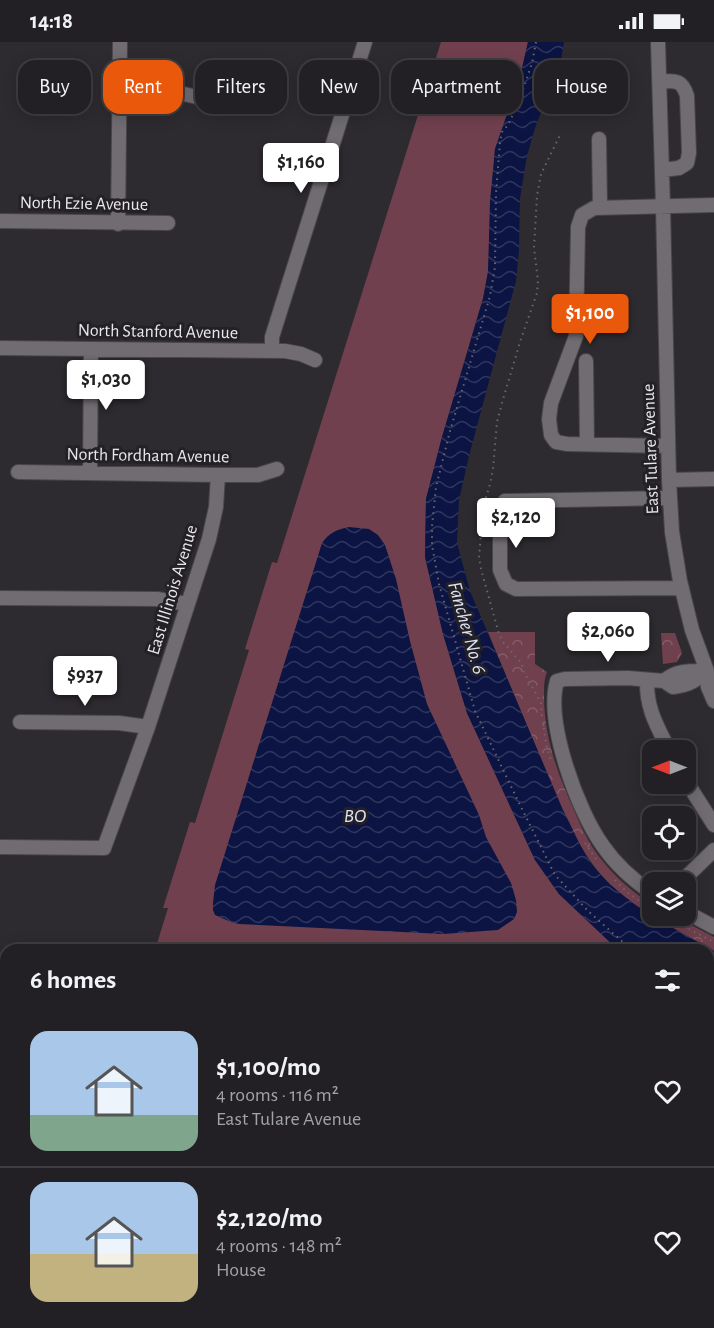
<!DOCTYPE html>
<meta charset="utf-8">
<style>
:root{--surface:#222024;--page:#2e2d31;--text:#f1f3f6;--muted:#a2a3a6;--line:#3f3e41;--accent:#ea580c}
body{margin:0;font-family:"Alegreya Sans",sans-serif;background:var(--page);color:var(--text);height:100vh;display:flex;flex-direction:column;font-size:22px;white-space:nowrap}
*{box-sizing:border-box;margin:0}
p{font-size:20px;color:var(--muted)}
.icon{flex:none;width:33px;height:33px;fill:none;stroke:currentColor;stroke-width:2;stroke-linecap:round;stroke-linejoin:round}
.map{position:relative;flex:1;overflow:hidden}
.side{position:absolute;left:0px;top:902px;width:714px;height:386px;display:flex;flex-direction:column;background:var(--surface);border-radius:18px 18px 0 0;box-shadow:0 3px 15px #0003,0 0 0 2px var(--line)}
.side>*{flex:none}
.guide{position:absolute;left:18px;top:18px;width:678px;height:54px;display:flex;gap:12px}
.needle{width:39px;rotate:270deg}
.controls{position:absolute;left:642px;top:698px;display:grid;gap:12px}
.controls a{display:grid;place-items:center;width:54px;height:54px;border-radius:12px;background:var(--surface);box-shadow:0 3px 15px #0003,0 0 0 2px var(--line);font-size:30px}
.price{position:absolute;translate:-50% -51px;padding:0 14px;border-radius:6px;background:#fff;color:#222;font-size:20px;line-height:39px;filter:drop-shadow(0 2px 3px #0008)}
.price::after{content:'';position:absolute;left:50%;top:36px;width:18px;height:14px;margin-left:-9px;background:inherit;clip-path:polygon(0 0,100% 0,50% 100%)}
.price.on{background:var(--accent);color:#fff}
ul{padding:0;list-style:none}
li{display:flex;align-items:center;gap:18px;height:150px;padding:0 30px}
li+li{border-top:2px solid var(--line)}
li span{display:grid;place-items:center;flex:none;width:168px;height:120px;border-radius:18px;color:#555}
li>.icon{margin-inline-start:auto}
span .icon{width:72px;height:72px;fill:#fffc;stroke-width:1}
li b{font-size:26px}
h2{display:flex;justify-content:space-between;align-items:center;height:72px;padding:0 30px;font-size:26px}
.chip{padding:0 21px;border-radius:18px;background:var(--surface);box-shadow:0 3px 15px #0003,0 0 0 2px var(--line);font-size:21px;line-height:54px}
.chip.on{background:var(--accent);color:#fff}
.status{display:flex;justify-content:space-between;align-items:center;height:42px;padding:0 30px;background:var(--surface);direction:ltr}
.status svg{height:16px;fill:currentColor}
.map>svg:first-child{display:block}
.grass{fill:#71404e}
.park{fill:url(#park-crowns)}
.water{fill:url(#water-waves)}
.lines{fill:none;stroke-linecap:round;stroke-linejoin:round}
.minor-casing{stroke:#49464a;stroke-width:16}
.path{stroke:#6b686d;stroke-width:2;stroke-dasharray:1.5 4.5;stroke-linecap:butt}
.minor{stroke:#706c72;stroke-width:14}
.labels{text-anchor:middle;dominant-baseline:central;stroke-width:6;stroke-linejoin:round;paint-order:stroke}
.street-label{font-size:18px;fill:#e9e7ea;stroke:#242126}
.water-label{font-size:20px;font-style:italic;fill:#dde3f4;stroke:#242126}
</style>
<div class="status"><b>14:18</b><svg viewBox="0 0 49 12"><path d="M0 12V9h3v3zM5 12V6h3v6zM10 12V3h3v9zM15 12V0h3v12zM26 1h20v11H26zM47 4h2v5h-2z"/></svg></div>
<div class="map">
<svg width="714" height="1286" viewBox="0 0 714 1286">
<defs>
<pattern id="park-crowns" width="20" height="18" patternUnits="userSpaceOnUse" patternTransform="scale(1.5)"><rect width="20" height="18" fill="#71404e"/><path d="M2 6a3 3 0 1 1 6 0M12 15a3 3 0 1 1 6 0" fill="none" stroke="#855c68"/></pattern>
<pattern id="water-waves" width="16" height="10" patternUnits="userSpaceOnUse" patternTransform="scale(1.5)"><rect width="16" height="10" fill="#0c1443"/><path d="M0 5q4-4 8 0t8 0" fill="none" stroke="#2f365e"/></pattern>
</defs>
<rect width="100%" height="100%" fill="#2e2b30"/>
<path class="grass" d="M441,0H528L520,35L495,107L488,230L483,256L442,395L426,457L425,515L443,592L467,671L535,818L559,852L614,904L613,907L155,908L168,866H163L190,780L195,781L249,608L245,607L272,520L277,521Z"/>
<path class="park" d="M488,590H535V622L547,630C544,637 544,645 544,653C544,694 557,731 574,768C581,785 589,802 601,817C615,835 632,850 652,862V873H672L714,895V909C680,890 644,872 614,846C576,811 558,758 539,712C522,671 505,631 488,590Z
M661,591H675L682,611L677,620L663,622Z"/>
<path class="water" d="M528,0H564L561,18L535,86L527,114L520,156L519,208L516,239L469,414L459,458L457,501L470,549L563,768C572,785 580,805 591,821C622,862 671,884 714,909V963L708,957V908L619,907L614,904L559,852L535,818L467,671L443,592L425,515L426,457L442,395L483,257L488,230L490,159L495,107L520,35Z
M349,485L369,487L378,493L385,503L396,537L410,599L427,662L479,773L486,795L511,841L516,858L517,870L514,877L498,888L443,892L239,882L231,880L215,873L213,868V861L215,843L322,501C330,490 336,488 349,485Z
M714,1183V1220L708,1223V1185Z"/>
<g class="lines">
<defs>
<path id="minor" d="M658,0L663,164L669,438L672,490L680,539L692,588L707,629L708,645L714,659
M659,39C675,39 682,37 687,54L689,111L687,121L679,126L662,128
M120,41L153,45L206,57
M599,97L600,165
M0,179L168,181
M118,182L120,0
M0,306L285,309L301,312L315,318
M272,309V295L365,0
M586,319L587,402
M668,404L567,402L556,400L551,393L549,377L551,361L576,294L578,185L582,173L594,166L714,163
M18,430L218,433H258L277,427
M90,431L91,307
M669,438L714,437
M670,456L505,459L500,467V528L506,542L516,547L682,546
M0,556L157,557L187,562
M647,638C646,666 657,684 669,708
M664,639C676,628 691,629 707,629
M20,680L119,681L148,685
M686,739L714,783
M0,805L104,806L148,685L209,497L216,465L218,433
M681,840L714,808
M652,851C633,838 616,823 603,804C578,770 545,680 557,639L565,637L628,636L664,639L673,645C689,643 695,639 707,629
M686,870L714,885
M0,944L6,943
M36,1286L37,1281
M54,1286L55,1281"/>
</defs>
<use href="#minor" class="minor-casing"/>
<path class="path" d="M536,0L532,21L519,60L508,83L502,90L500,100L496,151L495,225L490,254L450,389L436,445L432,484V503L439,542L475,669L519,761L555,833L589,870L632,908
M542,674L541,661L524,630L522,622L503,600L499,592L481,527L479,516L483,465L490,442L493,427L497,380L502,361L521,297L537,251L538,239L534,206L537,154L541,132L561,91
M543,680L546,702L551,718
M585,801L591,810L597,818
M615,838L627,850L652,868
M662,873L714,900"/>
<use href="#minor" class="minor"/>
</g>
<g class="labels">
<g class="street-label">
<text transform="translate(84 162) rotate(1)">North Ezie Avenue</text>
<text transform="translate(158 290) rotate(1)">North Stanford Avenue</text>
<text transform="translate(651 407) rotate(-92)">East Tulare Avenue</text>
<text transform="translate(148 414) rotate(1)">North Fordham Avenue</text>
<text transform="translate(173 548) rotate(-73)">East Illinois Avenue</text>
</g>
<g class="water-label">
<text transform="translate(467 586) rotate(74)">Fancher No. 6</text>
<text x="355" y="774">BO</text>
</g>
</g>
</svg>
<div class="controls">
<a><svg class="needle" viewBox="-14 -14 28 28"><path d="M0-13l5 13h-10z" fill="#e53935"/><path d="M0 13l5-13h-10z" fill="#a2a3a6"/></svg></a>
<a><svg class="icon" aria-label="locate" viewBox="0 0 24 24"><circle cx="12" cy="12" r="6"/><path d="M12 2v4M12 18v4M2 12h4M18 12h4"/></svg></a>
<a><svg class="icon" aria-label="layers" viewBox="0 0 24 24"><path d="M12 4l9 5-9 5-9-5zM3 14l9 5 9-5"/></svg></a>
</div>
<b class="price" style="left:301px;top:152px">$1,160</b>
<b class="price on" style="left:590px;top:303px">$1,100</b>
<b class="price" style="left:106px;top:369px">$1,030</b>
<b class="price" style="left:516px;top:507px">$2,120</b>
<b class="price" style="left:608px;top:621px">$2,060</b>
<b class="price" style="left:85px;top:665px">$937</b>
<div class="guide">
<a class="chip">Buy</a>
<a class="chip on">Rent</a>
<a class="chip">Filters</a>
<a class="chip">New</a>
<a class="chip">Apartment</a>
<a class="chip">House</a>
</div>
<section class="side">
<h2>6 homes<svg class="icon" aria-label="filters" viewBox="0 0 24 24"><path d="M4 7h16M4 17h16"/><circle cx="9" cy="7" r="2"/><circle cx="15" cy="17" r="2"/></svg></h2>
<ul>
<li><span style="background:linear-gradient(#a9c7e8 70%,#7fa58c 0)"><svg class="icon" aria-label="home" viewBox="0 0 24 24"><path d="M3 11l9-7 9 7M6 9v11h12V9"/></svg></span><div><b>$1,100/mo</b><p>4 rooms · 116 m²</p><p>East Tulare Avenue</p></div><svg class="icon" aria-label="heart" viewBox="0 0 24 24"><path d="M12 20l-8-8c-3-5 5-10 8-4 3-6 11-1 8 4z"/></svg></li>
<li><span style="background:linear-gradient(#a9c7e8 60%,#c2b280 0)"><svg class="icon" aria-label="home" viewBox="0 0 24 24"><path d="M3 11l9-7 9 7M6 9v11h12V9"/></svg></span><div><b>$2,120/mo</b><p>4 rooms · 148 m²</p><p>House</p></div><svg class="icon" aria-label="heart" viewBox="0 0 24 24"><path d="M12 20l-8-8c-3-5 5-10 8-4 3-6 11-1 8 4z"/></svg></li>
</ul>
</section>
</div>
